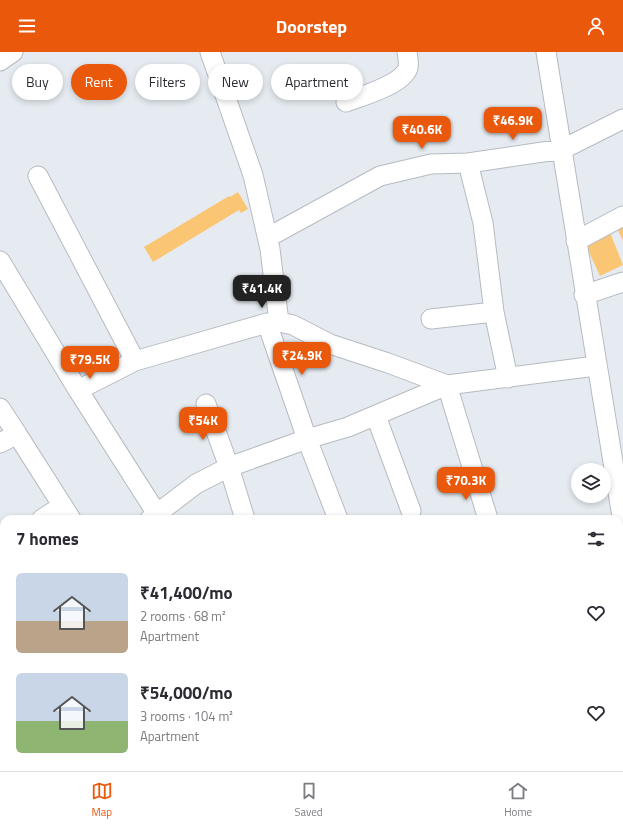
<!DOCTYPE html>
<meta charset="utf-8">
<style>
:root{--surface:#fff;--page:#f7f7f7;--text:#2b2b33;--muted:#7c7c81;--line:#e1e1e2;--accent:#ea580c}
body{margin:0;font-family:"Titillium Web",sans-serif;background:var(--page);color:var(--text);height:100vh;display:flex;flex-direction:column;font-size:15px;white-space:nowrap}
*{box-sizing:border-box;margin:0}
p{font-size:13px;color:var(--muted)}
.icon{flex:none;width:22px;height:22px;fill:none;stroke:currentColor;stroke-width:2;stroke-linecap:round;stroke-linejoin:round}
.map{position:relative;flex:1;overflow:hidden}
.details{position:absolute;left:0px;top:463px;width:623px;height:256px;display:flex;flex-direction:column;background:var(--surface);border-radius:12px 12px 0 0;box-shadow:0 2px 6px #0003}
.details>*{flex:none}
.banner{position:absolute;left:12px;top:12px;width:400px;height:36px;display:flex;gap:8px}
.fabs{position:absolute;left:571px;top:411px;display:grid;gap:8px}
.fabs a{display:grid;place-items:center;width:40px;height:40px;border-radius:50%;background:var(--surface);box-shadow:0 2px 6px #0003;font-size:20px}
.price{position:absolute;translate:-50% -34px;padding:0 9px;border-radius:8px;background:var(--accent);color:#fff;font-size:13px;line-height:26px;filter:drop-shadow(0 1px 2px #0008)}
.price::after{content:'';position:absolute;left:50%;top:24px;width:12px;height:9px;margin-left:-6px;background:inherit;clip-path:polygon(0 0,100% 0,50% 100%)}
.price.active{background:#222;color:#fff}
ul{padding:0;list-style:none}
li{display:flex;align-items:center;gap:12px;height:100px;padding:0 16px}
li span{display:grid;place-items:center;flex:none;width:112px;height:80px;border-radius:6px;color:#555}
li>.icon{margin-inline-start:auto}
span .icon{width:48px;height:48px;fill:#fffc;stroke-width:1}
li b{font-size:17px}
h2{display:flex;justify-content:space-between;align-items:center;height:48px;padding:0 16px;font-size:17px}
.tag{padding:0 14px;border-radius:18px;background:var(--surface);box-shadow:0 2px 6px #0003;font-size:14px;line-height:36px}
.tag.active{background:var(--accent);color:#fff}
header{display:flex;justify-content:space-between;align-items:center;height:52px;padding:0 16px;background:var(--accent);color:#fff;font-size:18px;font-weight:700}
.dock{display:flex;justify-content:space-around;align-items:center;height:56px;border-top:1px solid var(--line);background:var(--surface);font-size:11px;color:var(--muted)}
.dock a{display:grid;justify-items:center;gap:2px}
.dock .active{color:var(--accent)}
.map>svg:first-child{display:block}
.building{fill:#fac674}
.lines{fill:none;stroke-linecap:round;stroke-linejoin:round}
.minor-casing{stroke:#b6bbc1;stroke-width:21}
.minor{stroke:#fff;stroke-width:19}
</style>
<header><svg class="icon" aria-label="menu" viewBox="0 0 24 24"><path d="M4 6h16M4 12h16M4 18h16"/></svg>Doorstep<svg class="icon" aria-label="person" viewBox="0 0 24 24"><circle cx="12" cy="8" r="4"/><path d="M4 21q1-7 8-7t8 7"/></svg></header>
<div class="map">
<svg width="623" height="719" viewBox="0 0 623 719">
<rect width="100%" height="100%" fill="#e5ebf0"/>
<path class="building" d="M238,140L248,157L241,161L239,158L153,210L144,195L229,144L230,145Z
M623,174V189L617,176Z
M609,178L623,213L600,224L584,189Z"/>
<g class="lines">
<defs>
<path id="minor" d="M210,0L253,123L270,197L279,270
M546,0L623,471
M0,9L13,0
M346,50C362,44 402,33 408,16C409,11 408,5 407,0
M468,111L483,171L494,260L508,326
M38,124L135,309
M276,181L380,124L431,112L468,111L563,97L623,67
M576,189L623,164
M0,209L78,338L157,462
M584,243L623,230
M431,267L494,260
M267,271L307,387L338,467
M78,338L135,309L267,271L279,270L293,273L330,292L388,311L447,333L488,467
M206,352L229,415L245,467
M0,356L17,382
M376,364L411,459
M0,391L17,382L71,467
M42,467L62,454
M150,467L196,432L229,415L307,387L348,375L447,333L596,314
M0,502L4,509
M0,694L4,691
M619,696L623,704
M534,715L536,719"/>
</defs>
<use href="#minor" class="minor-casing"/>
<use href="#minor" class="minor"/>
</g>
</svg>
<div class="fabs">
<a><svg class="icon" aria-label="layers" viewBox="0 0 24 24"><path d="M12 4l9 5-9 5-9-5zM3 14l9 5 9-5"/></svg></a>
</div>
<b class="price" style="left:513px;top:89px">₹46.9K</b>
<b class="price" style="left:422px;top:98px">₹40.6K</b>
<b class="price active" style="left:262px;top:257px">₹41.4K</b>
<b class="price" style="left:302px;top:324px">₹24.9K</b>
<b class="price" style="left:90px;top:328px">₹79.5K</b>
<b class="price" style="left:203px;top:389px">₹54K</b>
<b class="price" style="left:466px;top:449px">₹70.3K</b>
<div class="banner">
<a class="tag">Buy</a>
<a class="tag active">Rent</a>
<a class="tag">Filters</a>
<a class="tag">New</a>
<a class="tag">Apartment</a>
</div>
<section class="details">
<h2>7 homes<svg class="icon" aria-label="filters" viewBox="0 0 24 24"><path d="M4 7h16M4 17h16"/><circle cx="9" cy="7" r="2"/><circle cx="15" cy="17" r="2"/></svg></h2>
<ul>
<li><span style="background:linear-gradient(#c9d6e8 60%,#b9a48a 0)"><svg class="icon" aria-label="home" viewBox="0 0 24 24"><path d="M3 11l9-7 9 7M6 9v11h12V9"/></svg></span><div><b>₹41,400/mo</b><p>2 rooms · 68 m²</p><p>Apartment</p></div><svg class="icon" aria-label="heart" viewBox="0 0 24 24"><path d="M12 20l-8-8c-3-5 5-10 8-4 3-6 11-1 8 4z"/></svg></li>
<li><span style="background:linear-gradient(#c9d6e8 60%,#8fb573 0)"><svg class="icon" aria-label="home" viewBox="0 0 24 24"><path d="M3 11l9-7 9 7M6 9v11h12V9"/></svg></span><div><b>₹54,000/mo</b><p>3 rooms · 104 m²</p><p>Apartment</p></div><svg class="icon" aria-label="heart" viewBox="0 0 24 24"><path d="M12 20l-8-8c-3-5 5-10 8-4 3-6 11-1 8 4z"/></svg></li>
</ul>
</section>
</div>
<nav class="dock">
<a class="active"><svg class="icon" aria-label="map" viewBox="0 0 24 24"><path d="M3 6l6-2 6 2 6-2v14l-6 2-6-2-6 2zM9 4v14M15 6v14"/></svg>Map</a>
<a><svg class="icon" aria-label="saved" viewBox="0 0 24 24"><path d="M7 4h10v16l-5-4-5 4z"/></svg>Saved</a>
<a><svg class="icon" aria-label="home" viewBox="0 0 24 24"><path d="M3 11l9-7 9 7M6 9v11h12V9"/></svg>Home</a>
</nav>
